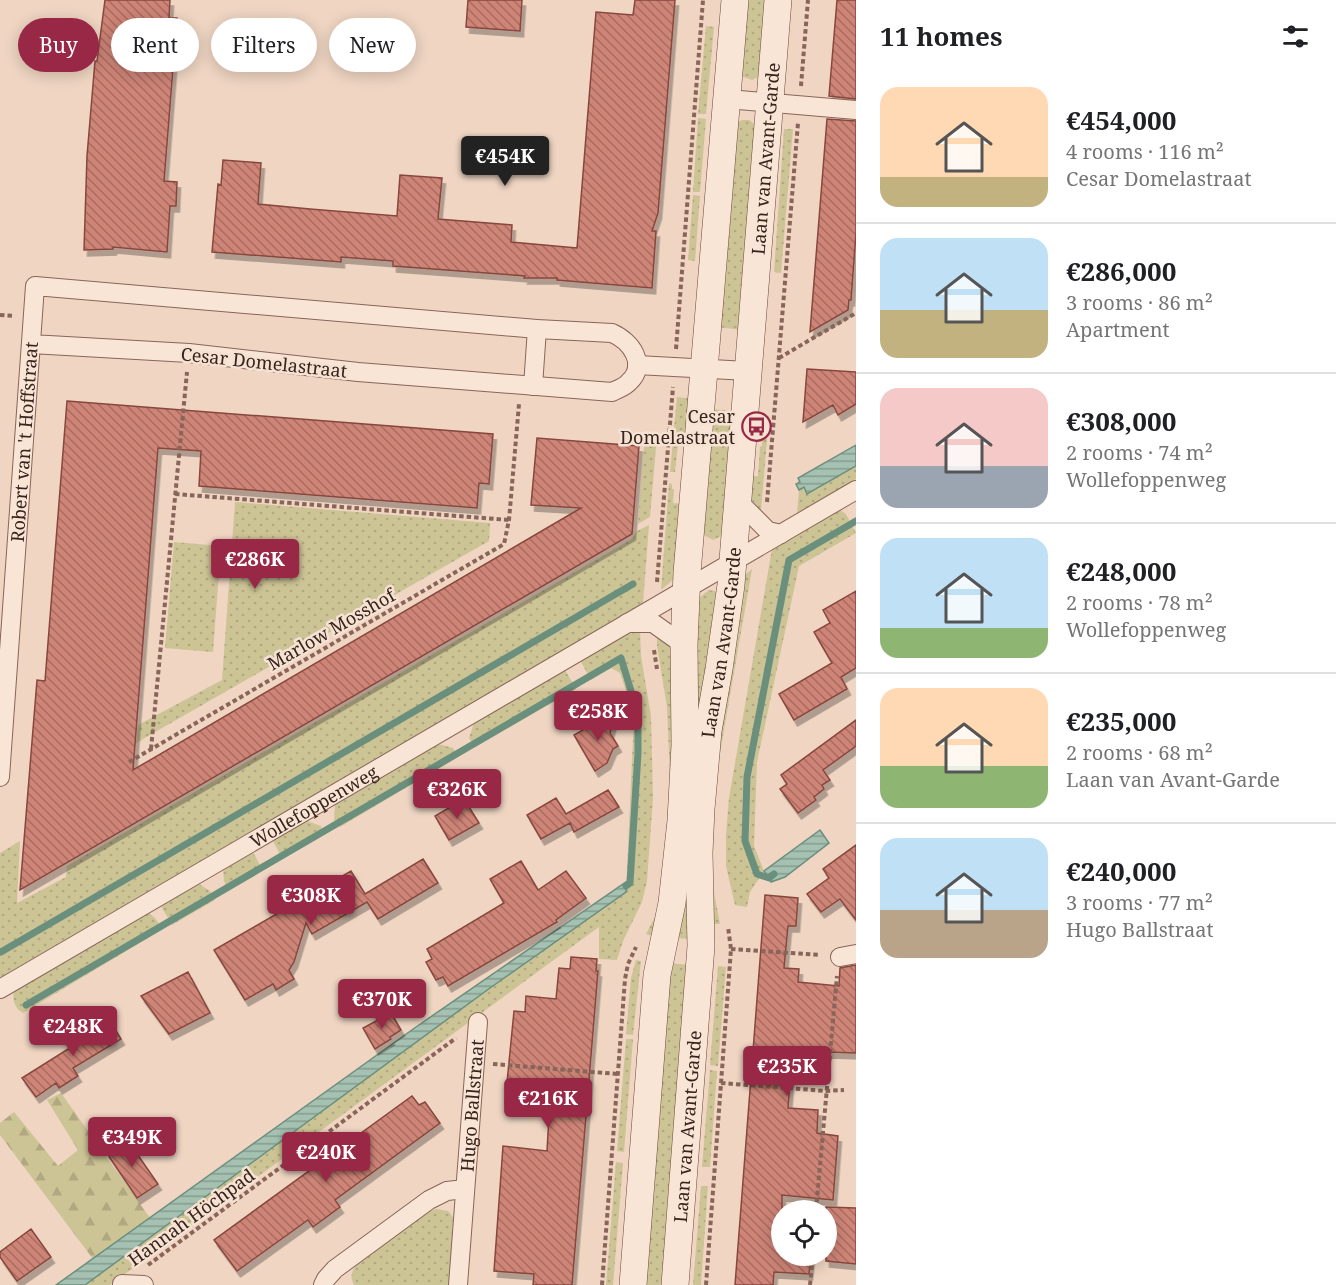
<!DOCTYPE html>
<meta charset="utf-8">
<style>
:root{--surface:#fff;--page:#f2f2f2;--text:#202124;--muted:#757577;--line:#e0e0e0;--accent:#992847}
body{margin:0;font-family:"Noto Serif",serif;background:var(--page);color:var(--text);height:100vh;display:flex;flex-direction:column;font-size:22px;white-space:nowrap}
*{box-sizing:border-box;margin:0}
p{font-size:20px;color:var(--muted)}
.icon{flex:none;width:33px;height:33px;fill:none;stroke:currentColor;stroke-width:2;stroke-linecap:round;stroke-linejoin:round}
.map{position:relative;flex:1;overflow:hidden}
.details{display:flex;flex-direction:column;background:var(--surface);width:480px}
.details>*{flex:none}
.hud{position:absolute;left:18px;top:18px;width:570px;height:54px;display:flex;gap:12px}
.fabs{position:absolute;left:771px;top:1200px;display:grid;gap:12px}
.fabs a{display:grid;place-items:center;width:66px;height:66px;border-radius:50%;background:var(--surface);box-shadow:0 3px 15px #0003;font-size:30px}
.price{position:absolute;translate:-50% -51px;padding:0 14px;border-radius:6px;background:var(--accent);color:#fff;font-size:20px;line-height:39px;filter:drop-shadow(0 2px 3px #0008)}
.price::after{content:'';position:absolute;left:50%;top:36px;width:18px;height:14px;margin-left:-9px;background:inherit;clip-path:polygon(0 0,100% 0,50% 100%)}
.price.current{background:#222;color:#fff}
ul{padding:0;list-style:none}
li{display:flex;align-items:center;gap:18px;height:150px;padding:0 24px}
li+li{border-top:2px solid var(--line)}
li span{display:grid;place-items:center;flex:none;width:168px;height:120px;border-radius:18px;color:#555}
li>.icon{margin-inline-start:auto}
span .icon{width:72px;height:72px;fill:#fffc;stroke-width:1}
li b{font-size:26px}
h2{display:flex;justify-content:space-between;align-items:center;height:72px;padding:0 24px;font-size:26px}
.pill{padding:0 21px;border-radius:27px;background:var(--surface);box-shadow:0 3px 15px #0003;font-size:21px;line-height:54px}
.pill.current{background:var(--accent);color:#fff}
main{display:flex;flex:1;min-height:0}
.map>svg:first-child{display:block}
.grass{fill:url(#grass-dots)}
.forest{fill:url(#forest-firs)}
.water{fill:url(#water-rules);stroke:#6b8f7d;stroke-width:1.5}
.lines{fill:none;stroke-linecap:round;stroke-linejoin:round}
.stream{stroke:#6b8f7d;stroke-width:7}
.building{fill:url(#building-back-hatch);stroke:#88473e;stroke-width:1.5;filter:url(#shadow)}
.street-casing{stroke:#896559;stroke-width:20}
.secondary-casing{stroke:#6b473c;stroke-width:28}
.path{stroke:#896559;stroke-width:4;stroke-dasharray:4.5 3;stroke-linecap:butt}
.street{stroke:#f9e5d5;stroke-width:18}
.secondary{stroke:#f9e5d5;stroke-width:27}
.labels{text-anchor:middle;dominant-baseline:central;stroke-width:5;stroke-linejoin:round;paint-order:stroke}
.street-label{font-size:18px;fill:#38231d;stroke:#f6e2d2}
.poi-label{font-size:18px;fill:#38231d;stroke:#f6e2d2;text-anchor:end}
</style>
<main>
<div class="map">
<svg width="856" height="1285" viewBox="0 0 856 1285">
<defs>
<pattern id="grass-dots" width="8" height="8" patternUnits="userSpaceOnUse" patternTransform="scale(1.5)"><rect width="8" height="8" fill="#cdc496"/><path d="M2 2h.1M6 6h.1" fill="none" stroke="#b1a881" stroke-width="1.8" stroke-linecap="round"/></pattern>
<pattern id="forest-firs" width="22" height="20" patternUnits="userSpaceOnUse" patternTransform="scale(1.5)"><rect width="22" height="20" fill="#cdc496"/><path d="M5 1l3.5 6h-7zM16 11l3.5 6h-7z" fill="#b1a881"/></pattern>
<pattern id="water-rules" width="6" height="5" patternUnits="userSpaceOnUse" patternTransform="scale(1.5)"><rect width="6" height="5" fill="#a4c1b1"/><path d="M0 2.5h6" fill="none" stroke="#879c8f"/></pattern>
<pattern id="building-back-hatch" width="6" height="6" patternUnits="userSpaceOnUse" patternTransform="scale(1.5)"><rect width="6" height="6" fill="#ce8477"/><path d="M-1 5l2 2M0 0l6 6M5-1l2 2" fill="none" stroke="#a86c61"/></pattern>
<filter id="shadow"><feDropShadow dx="3.5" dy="6" stdDeviation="0" flood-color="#0004"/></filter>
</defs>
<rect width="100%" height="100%" fill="#efd5c2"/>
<path class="grass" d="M741,0H770L760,76L752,80L741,76Z
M706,26L714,27L706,114H698Z
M698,118L706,119L700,192H693Z
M742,120H749L756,125L743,330L716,327L738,122Z
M784,129H793L781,273L774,272Z
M693,195L700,196L695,261L688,260Z
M677,397L693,399L689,445L678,444L675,472H670Z
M710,409L735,411L724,535L713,540L702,534Z
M763,415L769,416L761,511L746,493L748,477L758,476L760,447L762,446Z
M645,435L657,436L650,517L638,524Z
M856,466V479L797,513L799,490L804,487L808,494Z
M669,483L672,484V489H674L673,503L684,504L679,575L661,590Z
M235,502L490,523L489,541L136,743L138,725L222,680Z
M840,510L846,514L856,533L799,566L757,762L754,846L764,871L750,892L747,907L735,905L726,866V835L729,798L772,549Z
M649,525L643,603L0,978V853L20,841L17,903L66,877L67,866L632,539L637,531Z
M174,542L221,546L213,652L165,648Z
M752,569L715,782L709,865L720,924H711L704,851L742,577Z
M709,590L715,591L720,596L692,939L674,938L696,600Z
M640,632L641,656L651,716L653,798L647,881L642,902L623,941L617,960L599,959V927L110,1285H85L490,988L626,892L634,715L620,673L611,668L591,680L580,660L623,635Z
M657,637L676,651L679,745L669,881L666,902L655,937L646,934L655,917L662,891L670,778L667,707L657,646Z
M565,670L576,689L475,747L469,738L474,723Z
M438,744L453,748L458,757L340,827L334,820L335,804Z
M307,821L321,826L322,835L282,858L273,841Z
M253,852L262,869L228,889L224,881L223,870Z
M199,884L210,891L215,900L172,925L161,906Z
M149,913L155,918L163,929L23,1013C15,1009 12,1000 14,991Z
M636,960L641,961L633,1035L626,1034L631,978Z
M666,963L692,965L667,1285H639Z
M718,966L726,967L718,1066L710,1065Z
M626,1039H633L624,1152L617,1151Z
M710,1070L717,1071L710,1167H702Z
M616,1162L623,1163L613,1285H606Z
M701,1186H708L701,1285H693Z
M436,1209L448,1211L453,1217L449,1285H354C350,1278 351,1270 357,1265L428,1212Z"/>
<path class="forest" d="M61,1093L150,1218L93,1259L0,1135V1123L14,1112L58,1166L78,1150L47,1100Z"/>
<path class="water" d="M856,445V466L807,494L804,487L799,490L796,484L800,482L798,478Z
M820,830L829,843L785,877L771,882L764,871Z
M626,882V892L490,988L85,1285H56L416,1027Z"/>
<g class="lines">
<path class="stream" d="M774,874L769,878L757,874L745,841L747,777L789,560L856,521
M1,952L633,584
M26,1005L621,658L638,714V753L630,883L626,886"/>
</g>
<path class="building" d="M105,0H170L169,18H177L164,181L177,182L176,206H170L167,252L113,247V249L84,250L87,156L95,61H97Z
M468,0H522L520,31L466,27Z
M635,0H675L658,213L652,231H656L652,288L557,280V278H524L525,276L393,266V261L341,257V262L212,252L218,184L221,185L223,160L261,163L258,204L310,209L397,216L400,175L442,178L438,219L512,225L511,242L577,248L596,12L633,15Z
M837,0H856V99L829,96Z
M827,119L856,121V233L851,300H849L848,310L810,332Z
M807,369L856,372V404L838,415L833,405L803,422Z
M67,401L493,434L489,484L479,483L477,508L199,486L201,451L158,448L133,770L581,508L531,505L537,438L639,446L632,534L20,890L37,680L45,681Z
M856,591V668L841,677L847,689L794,720L779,694L832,663L814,632L830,623L823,610Z
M616,711L610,733L618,746L613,749L607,763L595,771L574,735Z
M856,720V746L823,770L830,780L822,785L824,789L814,797L816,800L798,813L780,789L787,784L781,775Z
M608,790L619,807L574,832L570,823L541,839L527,815L556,798L566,814Z
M464,799L479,823L449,840L435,816Z
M856,845V920L840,899L821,912L807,894L829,878L823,869Z
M423,859L438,883L378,919L367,902L312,934L306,923L294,962L289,970L294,979L276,990L273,984L245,1000L214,950L351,871L365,894Z
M521,861L538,890L566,871L586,898L556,920L557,922L448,986L443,977L436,980L426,962L432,959L427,949L504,903L490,879Z
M765,895L798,898L796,926H788L784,968L799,969L798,982L839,986L840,968L856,965V1053L827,1052L825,1074L791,1070L788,1108L818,1110L817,1133L838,1136L833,1200L782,1195V1256H811L809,1274L774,1272L773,1285H735Z
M571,957L597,959L596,971H598L572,1285H533L534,1274L494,1271L503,1146L547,1151L548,1133L550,1106L505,1103L514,1011L525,1012L526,996L556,999L559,968L570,969Z
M188,972L210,1013L169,1034L141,996Z
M391,1013L401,1030L390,1037L391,1039L375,1049L363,1028Z
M107,1016L121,1039L73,1068L78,1076L59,1088L56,1083L36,1097L22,1078L73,1046L68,1038Z
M412,1096L419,1105L425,1102L440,1123L335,1200L340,1207L313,1227L308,1220L237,1271L214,1240Z
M126,1138L158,1184L137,1198L106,1152Z
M826,1207L856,1208V1264L826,1261Z
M31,1229L51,1257L17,1281L0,1257V1252Z"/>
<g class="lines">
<defs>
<g id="street">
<path d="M727,99L856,110"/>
<path d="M637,365L748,371"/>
<path d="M533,386L537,329"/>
<path d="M738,501L768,531L781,534"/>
<path d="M627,623H653L684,645"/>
<path id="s1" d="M0,777L35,286L537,329L612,333C631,341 648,365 629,382C625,387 618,389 612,392L358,372L189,353L31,344"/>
<path d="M840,957L856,954"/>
<path id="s2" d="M0,989L856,490"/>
<path d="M122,1284L144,1285"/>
<path d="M323,1285L326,1279L335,1269L429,1200L447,1191L465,1189"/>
<path id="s3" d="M458,1285L478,1022"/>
</g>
<g id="secondary">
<path d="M633,1285L657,975L672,903L681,821L685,745L684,645L687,573L735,0"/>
<path id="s4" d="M675,1285L701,946L699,853L701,809L708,731L719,669L731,585L778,0"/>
</g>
</defs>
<use href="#street" class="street-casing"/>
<use href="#secondary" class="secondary-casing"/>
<path class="path" d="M801,86L808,0
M0,315L14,316
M676,349L703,0
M779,358L856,313
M175,494L509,520
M767,502L798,123
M657,582L673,387
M654,650L657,669
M151,749L187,372
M129,762L504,544L509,520L519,404
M731,949L820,955
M493,1064L618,1074
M721,1083L826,1091L844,1090
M816,1210L837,976
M148,1265L456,1038
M602,1285L625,979L628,964L636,947
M706,1285L731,949L728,927
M810,1285L813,1256"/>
<use href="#street" class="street"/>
<use href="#secondary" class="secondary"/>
</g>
<defs>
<symbol id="bus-ring" viewBox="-11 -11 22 22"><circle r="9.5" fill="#f6e2d2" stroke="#992847" stroke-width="1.5"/><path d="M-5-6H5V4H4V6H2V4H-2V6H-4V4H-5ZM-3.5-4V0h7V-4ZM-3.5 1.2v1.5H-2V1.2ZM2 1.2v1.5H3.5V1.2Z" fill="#992847"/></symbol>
</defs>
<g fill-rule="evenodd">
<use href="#bus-ring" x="740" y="410" width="33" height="33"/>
</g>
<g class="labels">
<g class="street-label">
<text stroke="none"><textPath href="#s4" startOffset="1131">Laan van Avant-Garde</textPath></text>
<text transform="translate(264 362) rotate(6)">Cesar Domelastraat</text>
<text stroke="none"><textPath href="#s1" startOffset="336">Robert van 't Hoffstraat</textPath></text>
<text transform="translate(331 629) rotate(-30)">Marlow Mosshof</text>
<text stroke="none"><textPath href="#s4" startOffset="645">Laan van Avant-Garde</textPath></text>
<text stroke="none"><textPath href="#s2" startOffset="363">Wollefoppenweg</textPath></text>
<text stroke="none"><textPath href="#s3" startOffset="180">Hugo Ballstraat</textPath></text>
<text stroke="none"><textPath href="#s4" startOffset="159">Laan van Avant-Garde</textPath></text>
<text transform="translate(191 1217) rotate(-36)">Hannah Höchpad</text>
</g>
<g class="poi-label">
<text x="735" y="416">Cesar<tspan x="735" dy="21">Domelastraat</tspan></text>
</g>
</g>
</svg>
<div class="fabs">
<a><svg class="icon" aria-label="locate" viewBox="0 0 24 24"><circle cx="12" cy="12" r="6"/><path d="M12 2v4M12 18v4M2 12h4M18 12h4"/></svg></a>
</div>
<b class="price current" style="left:505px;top:187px">€454K</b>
<b class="price" style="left:255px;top:590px">€286K</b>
<b class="price" style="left:598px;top:742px">€258K</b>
<b class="price" style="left:457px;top:820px">€326K</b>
<b class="price" style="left:311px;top:926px">€308K</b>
<b class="price" style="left:382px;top:1030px">€370K</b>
<b class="price" style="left:73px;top:1057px">€248K</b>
<b class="price" style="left:787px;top:1097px">€235K</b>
<b class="price" style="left:548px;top:1129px">€216K</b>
<b class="price" style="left:132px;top:1168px">€349K</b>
<b class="price" style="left:326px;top:1183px">€240K</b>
<div class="hud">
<a class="pill current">Buy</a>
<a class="pill">Rent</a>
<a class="pill">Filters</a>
<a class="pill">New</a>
</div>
</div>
<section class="details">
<h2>11 homes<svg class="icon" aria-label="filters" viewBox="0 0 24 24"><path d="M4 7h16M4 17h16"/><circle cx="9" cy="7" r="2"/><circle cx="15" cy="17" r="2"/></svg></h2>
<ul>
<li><span style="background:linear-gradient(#ffd9b3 75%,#c2b280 0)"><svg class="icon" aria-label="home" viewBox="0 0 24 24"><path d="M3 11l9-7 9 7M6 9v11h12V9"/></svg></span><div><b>€454,000</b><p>4 rooms · 116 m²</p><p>Cesar Domelastraat</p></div></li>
<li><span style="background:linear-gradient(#bfe0f5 60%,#c2b280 0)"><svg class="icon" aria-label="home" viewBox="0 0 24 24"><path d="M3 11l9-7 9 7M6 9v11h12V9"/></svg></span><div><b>€286,000</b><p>3 rooms · 86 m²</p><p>Apartment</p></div></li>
<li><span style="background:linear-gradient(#f6c9c9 65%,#9aa5b1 0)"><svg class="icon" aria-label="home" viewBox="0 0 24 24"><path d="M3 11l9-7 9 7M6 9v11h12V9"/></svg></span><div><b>€308,000</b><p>2 rooms · 74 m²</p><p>Wollefoppenweg</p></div></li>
<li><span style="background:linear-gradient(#bfe0f5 75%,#8fb573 0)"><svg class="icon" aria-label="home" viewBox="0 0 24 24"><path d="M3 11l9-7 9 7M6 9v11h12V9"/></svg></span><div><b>€248,000</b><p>2 rooms · 78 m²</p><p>Wollefoppenweg</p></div></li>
<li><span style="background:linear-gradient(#ffd9b3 65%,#8fb573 0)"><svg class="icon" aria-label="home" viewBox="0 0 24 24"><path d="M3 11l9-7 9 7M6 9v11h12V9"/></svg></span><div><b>€235,000</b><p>2 rooms · 68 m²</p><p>Laan van Avant-Garde</p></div></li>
<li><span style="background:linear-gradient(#bfe0f5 60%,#b9a48a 0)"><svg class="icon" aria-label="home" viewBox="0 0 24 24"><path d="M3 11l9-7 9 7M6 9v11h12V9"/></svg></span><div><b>€240,000</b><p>3 rooms · 77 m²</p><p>Hugo Ballstraat</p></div></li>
</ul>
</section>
</main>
